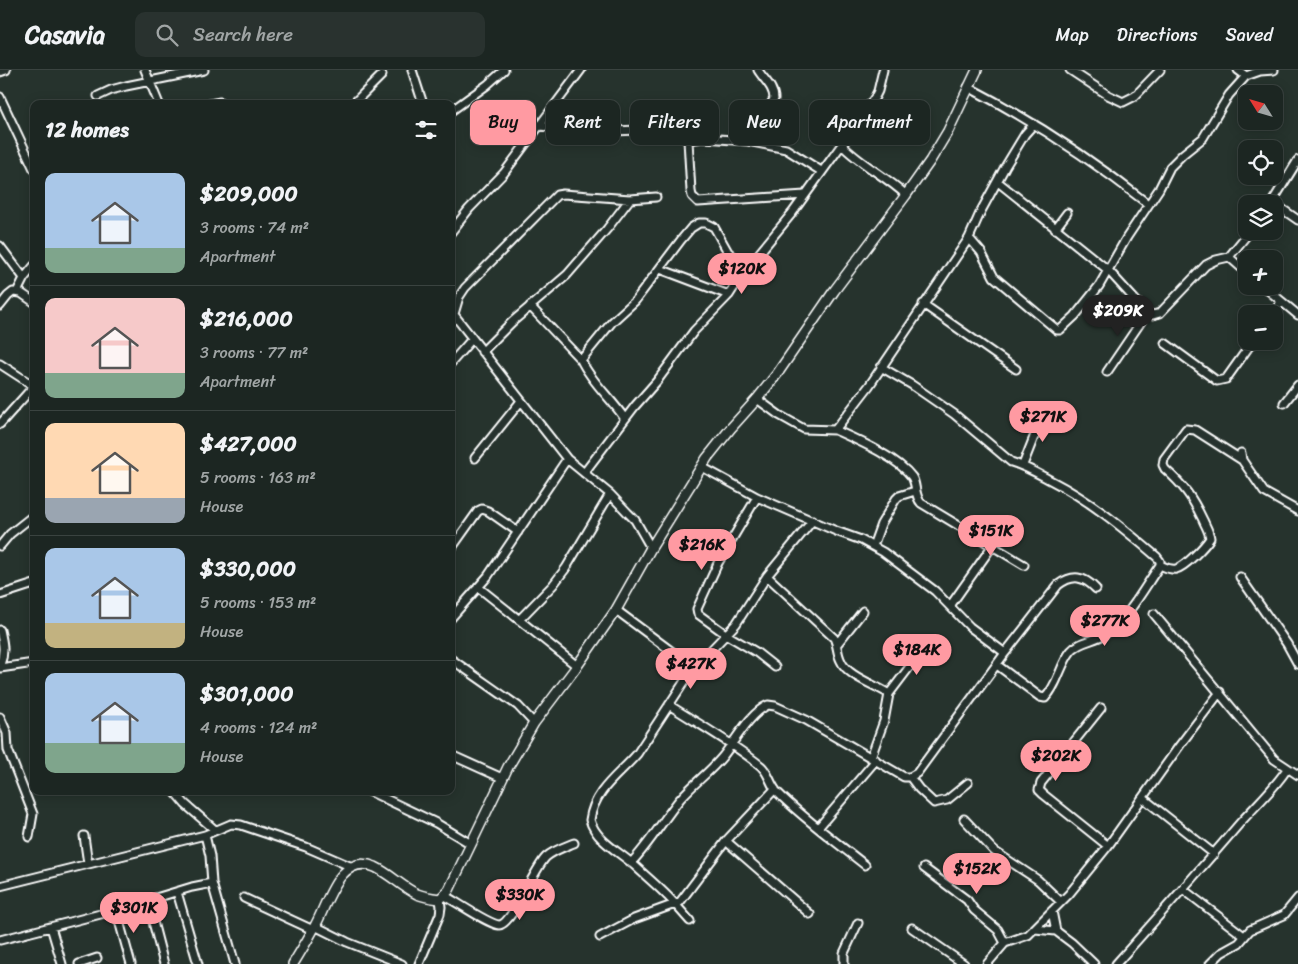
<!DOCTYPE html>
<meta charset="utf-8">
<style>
:root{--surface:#1c2622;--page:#29322f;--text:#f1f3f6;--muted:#a0a5a5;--line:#3a4340;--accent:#ff9aa2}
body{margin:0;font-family:Sriracha,sans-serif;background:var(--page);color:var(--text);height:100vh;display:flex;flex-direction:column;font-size:19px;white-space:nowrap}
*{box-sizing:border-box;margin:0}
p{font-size:16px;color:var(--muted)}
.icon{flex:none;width:28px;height:28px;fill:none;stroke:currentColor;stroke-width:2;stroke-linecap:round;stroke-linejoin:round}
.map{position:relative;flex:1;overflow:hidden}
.details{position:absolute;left:30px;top:30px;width:425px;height:695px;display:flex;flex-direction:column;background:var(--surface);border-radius:10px;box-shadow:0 2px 12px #0003,0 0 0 1px var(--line)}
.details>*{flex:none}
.top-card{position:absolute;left:470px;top:30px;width:475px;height:45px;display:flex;gap:10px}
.needle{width:32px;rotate:307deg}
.controls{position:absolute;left:1238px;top:15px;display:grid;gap:10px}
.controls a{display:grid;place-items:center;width:45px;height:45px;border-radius:10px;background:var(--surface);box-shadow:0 2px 12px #0003,0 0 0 1px var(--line);font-size:25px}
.price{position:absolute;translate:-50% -42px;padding:0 11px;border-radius:18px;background:var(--accent);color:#111;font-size:16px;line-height:32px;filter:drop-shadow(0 1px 2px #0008)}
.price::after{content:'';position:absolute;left:50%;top:30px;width:15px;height:11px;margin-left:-8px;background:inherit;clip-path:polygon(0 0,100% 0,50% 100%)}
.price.active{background:#222;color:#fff}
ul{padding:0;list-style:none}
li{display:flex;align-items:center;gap:15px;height:125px;padding:0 15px}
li+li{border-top:1px solid var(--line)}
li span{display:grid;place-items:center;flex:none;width:140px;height:100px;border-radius:10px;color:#555}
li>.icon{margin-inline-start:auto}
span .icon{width:60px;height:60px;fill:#fffc;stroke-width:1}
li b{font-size:21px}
h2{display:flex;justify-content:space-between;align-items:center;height:60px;padding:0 15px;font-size:21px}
.tag{padding:0 18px;border-radius:10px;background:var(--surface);box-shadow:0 2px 12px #0003,0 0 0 1px var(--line);font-size:18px;line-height:45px}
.tag.active{background:var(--accent);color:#111}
header{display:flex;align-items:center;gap:30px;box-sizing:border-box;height:70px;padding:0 25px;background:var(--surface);border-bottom:1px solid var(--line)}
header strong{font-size:24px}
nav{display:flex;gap:28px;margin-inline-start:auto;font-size:18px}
.search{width:350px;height:45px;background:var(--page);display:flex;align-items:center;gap:12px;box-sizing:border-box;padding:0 18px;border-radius:10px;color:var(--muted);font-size:19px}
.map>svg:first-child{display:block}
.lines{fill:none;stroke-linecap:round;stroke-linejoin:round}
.minor-casing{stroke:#fff;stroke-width:11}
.tertiary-casing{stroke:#fff;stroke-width:12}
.minor{stroke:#26332d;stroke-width:7}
.tertiary{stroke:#26332d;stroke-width:9}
</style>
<header>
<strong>Casavia</strong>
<div class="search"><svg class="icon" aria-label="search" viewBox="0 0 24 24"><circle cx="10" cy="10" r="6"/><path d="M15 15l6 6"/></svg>Search here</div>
<nav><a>Map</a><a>Directions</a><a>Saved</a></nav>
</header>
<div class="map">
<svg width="1298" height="894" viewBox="0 0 1298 894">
<rect width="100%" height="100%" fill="#26332d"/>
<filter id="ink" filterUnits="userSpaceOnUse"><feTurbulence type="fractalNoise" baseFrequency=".02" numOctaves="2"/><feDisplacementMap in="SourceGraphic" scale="10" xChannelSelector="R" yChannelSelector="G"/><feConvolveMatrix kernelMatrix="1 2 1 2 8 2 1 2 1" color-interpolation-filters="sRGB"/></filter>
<g filter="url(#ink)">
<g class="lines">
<defs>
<path id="minor" d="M145,0L159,34
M412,0L423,34
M1070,0L1108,25L1123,32L1135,26L1160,0
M1238,0L1246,6
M0,2L6,0
M968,17C1032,50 1091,89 1148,134
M98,26L111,20L126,16L204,0
M0,27L34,99
M210,34L220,32
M353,34L382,5
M451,41L487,15L504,0
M539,56L583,60L613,61L639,60L673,63L688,70L704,68L748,71L774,29C774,17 764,10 758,0
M688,70L691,121L692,126L698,132L805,125
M748,71L786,79L821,101
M842,75L875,27L878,21L883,0
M998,112L1108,200L1147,243L1153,245L1160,243L1206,195L1216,190L1229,187L1250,161
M1272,132L1298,150
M1271,134L1298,90
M1055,159L1067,143
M451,162L469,139L504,103L581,0
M969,168L981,182L994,207L1057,260H1060L1075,246L1099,216L1127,167L1159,119L1170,97L1183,84L1203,68L1229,25L1246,6L1260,1L1274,0
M0,176L24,208
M1229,187L1246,202
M660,199L729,225
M1263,216L1298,245
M17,222L24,208L34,196
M923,234L1016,299
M0,236L8,226L13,222L21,223L34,232
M530,236L581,290
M451,241L567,389L610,424L628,443L635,450L651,478
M454,244L459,227L465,218L557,125L563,124L630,129L656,127
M1273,244L1281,232
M1165,273L1217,311L1226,309L1253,271
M482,282L512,252L567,205L607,159L630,129
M451,293L472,269
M0,294L34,316
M881,297L912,315L954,344L1011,392C1025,396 1037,403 1050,410C1091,431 1122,457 1157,487L1160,491V495C1165,497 1170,500 1176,499C1185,497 1205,476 1210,468C1209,461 1206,457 1203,450C1192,427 1184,416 1165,399L1163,395L1164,389L1186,359L1195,360L1242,390
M1107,302L1147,243
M757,329L779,345L804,359L835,360L869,316L969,168L981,141L1005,97L1025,64L1034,54
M1284,333L1298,315
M625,349C611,328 592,313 581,290L612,252L635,231L681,170L691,158L699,153H706L714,157L728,182L748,198
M0,354L34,316
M835,360C857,370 897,387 912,407C917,415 914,425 921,433L1024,495
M1241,383L1242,390L1264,422L1298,441
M475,388L521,331
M1023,395L1034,367L1053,345
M702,397L757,427L836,461L861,470L883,482L935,521L970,557L1005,583
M584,403L635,336L657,311L694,261L729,225L743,203L793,142L840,77L842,75C861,95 886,106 906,125
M757,427L718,493L697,539L698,544L727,565L756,582L775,597
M0,476L10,464L34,445
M873,476L881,454L896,429L899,426L915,421
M451,479L478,441L482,439L488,441L518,462
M767,506L834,568C838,576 837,584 841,591C847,606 876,615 889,624L884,651L871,687
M1240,507L1287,574L1298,594
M478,517L577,596
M0,525L34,514
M950,536L993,475
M616,540L694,598
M1154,544L1274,689L1298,705
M451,548L488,506L567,389
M519,550L553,515L566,498L610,424
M0,560C3,573 5,582 0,595
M837,574L863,541
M451,589L518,636L534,653
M997,595L1040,627L1045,628C1058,615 1060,595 1071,581C1079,571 1095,571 1105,564C1129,548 1144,518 1160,495
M0,598L34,593
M889,624L927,574
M669,635C700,655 733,673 761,696C769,703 770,714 777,722C804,749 835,771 865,795
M1101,638L1041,713L1039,720L1043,724L1108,776
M0,647L7,663L8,680L33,744L29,767
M451,685L502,708
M910,707L919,719L934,733L947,730L968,713
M775,719L726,771L680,832L675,834C664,821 648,808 635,796C620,782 596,771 590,750C594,720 619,705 637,684L692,600L736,554L767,506L813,450
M174,721L185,734L215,760
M369,721L436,753L471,774
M1143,728L1214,784
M964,749L994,781L1038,810L1061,832
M818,758L876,690
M205,765L210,786L212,813L235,894
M84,766L88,794
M726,771L810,844
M631,793C650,773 663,750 680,729C693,714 710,702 723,686C735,671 750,643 768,635L775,636L806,650L904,707H910L917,703L1005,583L1058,515C1073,504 1084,506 1096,519
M924,798L967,830L974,840L998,860L1005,873
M0,816L205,765L231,754L241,755L306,777L352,797
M1184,820L1244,866
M177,822L198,894
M445,826C457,832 488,854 499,855C512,855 535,797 546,787C554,780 564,777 574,773
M244,828L313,860
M147,829L164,894
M116,840L131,894
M1052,841L1056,861
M315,856L347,872L402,894
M51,857L62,894
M912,858L964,894
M1035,859L1056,861L1072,873L1094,894
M600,867L634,849L675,834L690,851
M0,870L116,840L192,817L212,813
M79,894L97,888
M419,894L440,844L441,837L440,829
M844,894V883L858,853
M987,894L1005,873L1028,865L1069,824L1108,776L1180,675L1220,622
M1116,894C1158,847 1199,801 1240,753C1256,735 1274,719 1287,699
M1210,894L1221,883L1239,873L1250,860L1284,845L1298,828"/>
<path id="tertiary" d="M293,894C301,881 309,868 316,854C328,832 340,782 375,797C390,804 402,817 417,824C424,827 432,828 440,829L449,820L508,697L534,653L577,596L616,540L651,478L707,388L731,358L757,329L777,304L834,221L906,125L930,91L948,61L977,0"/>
</defs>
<use href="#minor" class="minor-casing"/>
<use href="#tertiary" class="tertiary-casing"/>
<use href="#minor" class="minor"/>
<use href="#tertiary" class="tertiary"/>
</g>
</g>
</svg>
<div class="controls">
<a><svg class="needle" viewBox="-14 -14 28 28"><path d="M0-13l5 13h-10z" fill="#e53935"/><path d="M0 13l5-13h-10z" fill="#a0a5a5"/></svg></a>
<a><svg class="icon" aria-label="locate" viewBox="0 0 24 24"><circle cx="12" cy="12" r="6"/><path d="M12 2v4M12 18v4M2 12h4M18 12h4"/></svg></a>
<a><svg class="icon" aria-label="layers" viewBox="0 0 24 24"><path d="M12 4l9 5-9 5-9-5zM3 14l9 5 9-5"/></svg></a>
<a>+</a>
<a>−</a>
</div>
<b class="price" style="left:742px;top:225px">$120K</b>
<b class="price active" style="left:1118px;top:267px">$209K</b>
<b class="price" style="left:1043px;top:373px">$271K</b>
<b class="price" style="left:991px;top:487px">$151K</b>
<b class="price" style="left:702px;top:501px">$216K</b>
<b class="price" style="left:1105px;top:577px">$277K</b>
<b class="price" style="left:917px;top:606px">$184K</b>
<b class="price" style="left:691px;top:620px">$427K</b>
<b class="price" style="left:1056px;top:712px">$202K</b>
<b class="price" style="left:977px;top:825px">$152K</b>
<b class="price" style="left:520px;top:851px">$330K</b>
<b class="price" style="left:134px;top:864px">$301K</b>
<div class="top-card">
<a class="tag active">Buy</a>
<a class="tag">Rent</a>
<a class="tag">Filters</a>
<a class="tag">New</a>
<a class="tag">Apartment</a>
</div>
<section class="details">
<h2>12 homes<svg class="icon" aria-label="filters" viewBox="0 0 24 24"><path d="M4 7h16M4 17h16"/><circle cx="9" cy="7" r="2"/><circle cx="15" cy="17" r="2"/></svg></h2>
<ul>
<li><span style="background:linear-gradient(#a9c7e8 75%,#7fa58c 0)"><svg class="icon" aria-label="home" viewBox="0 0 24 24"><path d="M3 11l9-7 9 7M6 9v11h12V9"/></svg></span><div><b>$209,000</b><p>3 rooms · 74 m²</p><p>Apartment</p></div></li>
<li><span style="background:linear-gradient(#f6c9c9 75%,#7fa58c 0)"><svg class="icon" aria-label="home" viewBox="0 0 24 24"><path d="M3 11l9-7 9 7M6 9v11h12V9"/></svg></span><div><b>$216,000</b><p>3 rooms · 77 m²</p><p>Apartment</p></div></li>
<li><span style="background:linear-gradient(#ffd9b3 75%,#9aa5b1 0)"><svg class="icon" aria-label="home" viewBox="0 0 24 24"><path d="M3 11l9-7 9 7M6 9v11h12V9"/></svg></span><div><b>$427,000</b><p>5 rooms · 163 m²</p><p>House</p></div></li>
<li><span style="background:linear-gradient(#a9c7e8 75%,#c2b280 0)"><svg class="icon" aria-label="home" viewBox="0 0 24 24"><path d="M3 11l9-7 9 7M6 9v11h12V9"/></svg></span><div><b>$330,000</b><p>5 rooms · 153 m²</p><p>House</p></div></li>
<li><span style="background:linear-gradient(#a9c7e8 70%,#7fa58c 0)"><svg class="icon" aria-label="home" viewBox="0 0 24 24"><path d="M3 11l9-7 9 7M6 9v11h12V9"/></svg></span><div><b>$301,000</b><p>4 rooms · 124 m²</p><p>House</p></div></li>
</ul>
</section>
</div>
